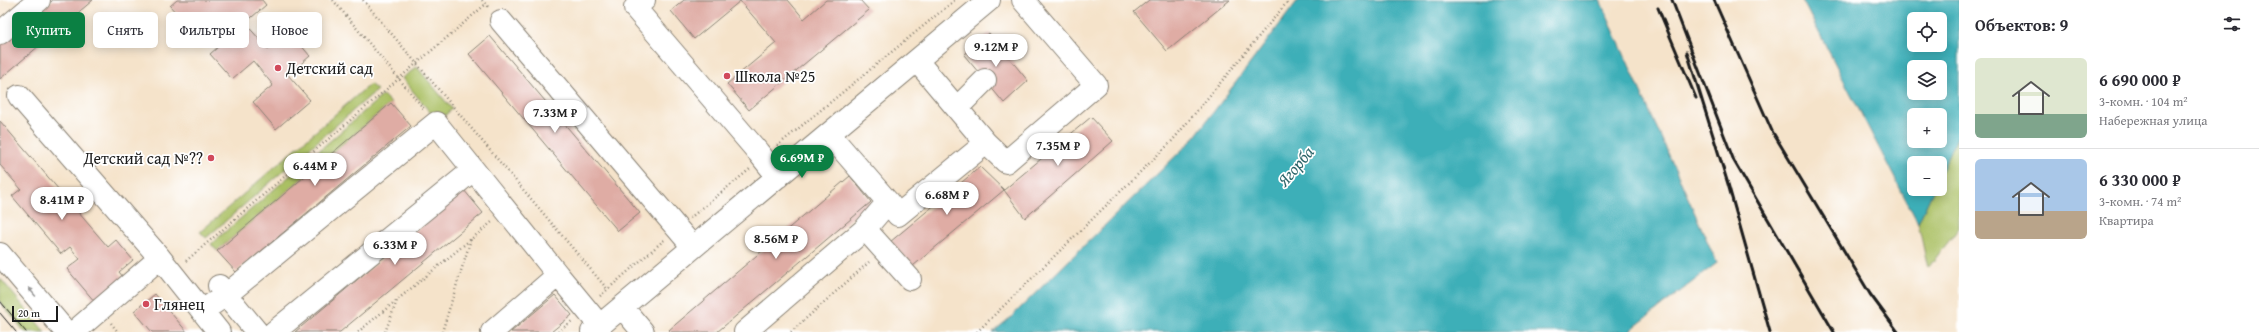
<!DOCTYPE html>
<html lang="ru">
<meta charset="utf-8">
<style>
:root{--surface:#fff;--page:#f7f7f7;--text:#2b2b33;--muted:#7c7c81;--line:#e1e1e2;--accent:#0b8043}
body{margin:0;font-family:"Gentium Book Plus",serif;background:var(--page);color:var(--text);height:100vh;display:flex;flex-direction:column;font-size:15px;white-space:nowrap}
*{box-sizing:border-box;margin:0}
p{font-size:13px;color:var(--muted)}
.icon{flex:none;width:22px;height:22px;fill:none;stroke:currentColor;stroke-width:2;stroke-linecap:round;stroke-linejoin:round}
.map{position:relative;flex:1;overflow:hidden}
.details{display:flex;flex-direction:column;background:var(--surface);width:300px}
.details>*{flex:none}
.guide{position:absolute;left:12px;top:12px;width:380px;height:36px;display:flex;gap:8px}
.tools{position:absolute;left:1907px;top:12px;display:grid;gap:8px}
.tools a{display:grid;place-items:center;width:40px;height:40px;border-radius:6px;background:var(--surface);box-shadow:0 2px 10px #0003;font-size:20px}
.scale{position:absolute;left:12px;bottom:10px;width:46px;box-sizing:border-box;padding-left:4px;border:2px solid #1c1c1c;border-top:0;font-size:11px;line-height:14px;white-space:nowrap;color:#1c1c1c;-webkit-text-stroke:3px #fff;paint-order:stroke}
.price{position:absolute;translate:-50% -34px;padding:0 9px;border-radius:14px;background:#fff;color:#222;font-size:13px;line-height:26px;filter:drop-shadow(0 1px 2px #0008)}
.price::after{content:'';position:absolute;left:50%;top:24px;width:12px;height:9px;margin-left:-6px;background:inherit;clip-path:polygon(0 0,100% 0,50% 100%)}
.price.selected{background:var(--accent);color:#fff}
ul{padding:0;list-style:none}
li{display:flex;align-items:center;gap:12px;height:100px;padding:0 16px}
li+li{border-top:1px solid var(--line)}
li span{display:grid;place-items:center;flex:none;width:112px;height:80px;border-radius:6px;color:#555}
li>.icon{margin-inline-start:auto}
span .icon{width:48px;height:48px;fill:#fffc;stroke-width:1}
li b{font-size:17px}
h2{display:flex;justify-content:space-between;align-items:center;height:48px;padding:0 16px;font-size:17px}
.pill{padding:0 14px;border-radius:6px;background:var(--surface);box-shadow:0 2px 10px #0003;font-size:14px;line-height:36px}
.pill.selected{background:var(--accent);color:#fff}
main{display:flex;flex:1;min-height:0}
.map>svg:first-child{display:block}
.green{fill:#aac064;stroke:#636e40}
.water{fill:#3eafb8;stroke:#2d666a;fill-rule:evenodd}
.building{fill:#dfaca4}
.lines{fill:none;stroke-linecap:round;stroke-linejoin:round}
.minor-casing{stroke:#888073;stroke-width:24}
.major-casing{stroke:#888073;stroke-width:24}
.path{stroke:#888073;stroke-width:2.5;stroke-dasharray:1 3;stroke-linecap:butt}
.minor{stroke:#fff;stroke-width:22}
.major{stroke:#fff;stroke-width:22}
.tram{stroke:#1c1c1c;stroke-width:1}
.rail{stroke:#1c1c1c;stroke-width:3}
.oneway{fill:#999}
.poi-dot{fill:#d1495b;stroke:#fff;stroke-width:1.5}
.labels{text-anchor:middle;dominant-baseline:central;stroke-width:3.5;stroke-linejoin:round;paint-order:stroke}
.poi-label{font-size:16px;fill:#1c1c1c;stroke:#fff;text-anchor:start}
.water-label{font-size:17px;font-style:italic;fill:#2d666a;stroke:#fff}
</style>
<main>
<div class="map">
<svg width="1959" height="332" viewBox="0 0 1959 332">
<rect width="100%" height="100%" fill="#fff"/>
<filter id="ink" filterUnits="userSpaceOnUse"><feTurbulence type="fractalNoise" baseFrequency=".025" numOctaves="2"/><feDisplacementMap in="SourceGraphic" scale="8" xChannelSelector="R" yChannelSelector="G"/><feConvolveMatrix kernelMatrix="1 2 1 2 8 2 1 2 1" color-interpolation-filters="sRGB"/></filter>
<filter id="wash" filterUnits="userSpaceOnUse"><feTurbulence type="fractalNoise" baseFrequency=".012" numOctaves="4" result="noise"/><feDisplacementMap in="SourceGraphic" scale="16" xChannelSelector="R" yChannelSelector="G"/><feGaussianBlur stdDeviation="0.9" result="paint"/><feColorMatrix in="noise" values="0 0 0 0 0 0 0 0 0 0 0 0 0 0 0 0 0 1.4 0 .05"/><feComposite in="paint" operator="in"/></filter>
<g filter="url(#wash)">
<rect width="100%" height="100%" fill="#f5e3ca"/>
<path class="green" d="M417,67L452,109L438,122L402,78Z
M370,84L377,90L206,238L200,232Z
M383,95L391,103L217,251L211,244Z
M1959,133V228L1928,268L1918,223L1934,189H1940V175Z
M0,278L45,332H25L0,302Z"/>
<path class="water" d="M1298,0H1600L1717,263L1628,332H993L1011,317L1193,139Z
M1802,0H1959V133L1940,175V163H1914V189H1934L1918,223ZM1914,19H1940V45H1914ZM1914,67H1940V93H1914ZM1914,115H1940V141H1914Z"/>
<g id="blocks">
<path class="building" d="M53,0H93L0,79V45Z
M177,0H262L266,5L245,23L268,49L289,31L310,56L288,75L310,100L276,129L253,102L273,85L253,61L232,79L210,54L232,35L211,11L190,29L170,6Z
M684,0H788L804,19L826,0H860L869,10L749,110L727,84L776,43L740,1L694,39L671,11Z
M1149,0H1230L1167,51L1134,12Z
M989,33L1028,81L1004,103L964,55Z
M490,36L640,213L618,231L469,54Z
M391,103L411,126L236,272L217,251Z
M1091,117L1113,141L1025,218L1004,190Z
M0,121L108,247L116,240L133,260L119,272L124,278L95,302L67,269L80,259L70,247L61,254L12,196L21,189L0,165Z
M980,167L1004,190L913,266L890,242Z
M850,176L871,202L717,332H671L669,330Z
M464,190L483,213L340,332H295Z
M155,294L187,332H152L134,311Z
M555,295L572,315L551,332H511Z"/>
</g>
</g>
<g filter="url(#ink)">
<use href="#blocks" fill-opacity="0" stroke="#888073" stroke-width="1"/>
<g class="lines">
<defs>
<path id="minor" d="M644,0L635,8L758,152L778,177
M501,21L693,247
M0,33L39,0
M19,96L160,258L74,332
M957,108L985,80
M986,143L1006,162L1096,85L1023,0
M888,202L898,215L986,143L917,61
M865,229L910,279
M160,258L219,332
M219,286L257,332
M622,307L643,332
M202,311L226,295L436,123L558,275
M274,332L473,170
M492,332L558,275L600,326
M592,332L989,0
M745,332L865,229L888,202L829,134"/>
<path id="major" d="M0,254L66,332"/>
</defs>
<use href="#minor" class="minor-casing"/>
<use href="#major" class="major-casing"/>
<path class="path" d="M333,0L425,110
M363,0L608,290
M482,0L490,9
M777,146L955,0
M690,218L750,169
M186,261L486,4
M600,296L664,240
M111,323L118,332
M358,332L492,222
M385,332L397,301
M442,332L471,239
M558,332L572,321
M791,332L869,262
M977,332L1172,141L1289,0"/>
<use href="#minor" class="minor"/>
<use href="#major" class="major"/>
<path class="tram" d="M0,301L26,332
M0,313L16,332"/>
<path class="rail" d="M1672,0L1734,161L1834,332
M1714,0L1772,131L1870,294L1898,332
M1658,8L1696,98
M1687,52L1728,184L1770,332"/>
</g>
<defs><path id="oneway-solid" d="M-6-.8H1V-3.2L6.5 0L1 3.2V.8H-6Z"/></defs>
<use class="oneway" href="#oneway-solid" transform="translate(32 292) rotate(-130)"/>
</g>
<g class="poi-dot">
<circle cx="278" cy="68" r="4"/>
<circle cx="727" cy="76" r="4"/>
<circle cx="211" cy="158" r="4"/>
<circle cx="146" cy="304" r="4"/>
</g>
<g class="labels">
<g class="poi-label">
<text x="286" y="68">Детский сад</text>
<text x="735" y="76">Школа №25</text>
<text x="203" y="158" text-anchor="end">Детский сад №??</text>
<text x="154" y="304">Глянец</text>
</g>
<g class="water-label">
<text transform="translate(1295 166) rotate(-50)">Ягорба</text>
</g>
</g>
</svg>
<div class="tools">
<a><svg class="icon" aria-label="locate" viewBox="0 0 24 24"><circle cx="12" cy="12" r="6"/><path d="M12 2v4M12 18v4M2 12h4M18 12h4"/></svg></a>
<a><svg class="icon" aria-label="layers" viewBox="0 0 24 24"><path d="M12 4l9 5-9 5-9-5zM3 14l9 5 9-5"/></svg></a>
<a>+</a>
<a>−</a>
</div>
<div class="scale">20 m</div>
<b class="price" style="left:996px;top:68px">9.12M ₽</b>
<b class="price" style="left:555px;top:134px">7.33M ₽</b>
<b class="price" style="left:1058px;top:167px">7.35M ₽</b>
<b class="price selected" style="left:802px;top:179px">6.69M ₽</b>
<b class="price" style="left:315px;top:187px">6.44M ₽</b>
<b class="price" style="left:947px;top:216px">6.68M ₽</b>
<b class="price" style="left:62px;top:221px">8.41M ₽</b>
<b class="price" style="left:776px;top:260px">8.56M ₽</b>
<b class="price" style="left:395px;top:266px">6.33M ₽</b>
<div class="guide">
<a class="pill selected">Купить</a>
<a class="pill">Снять</a>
<a class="pill">Фильтры</a>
<a class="pill">Новое</a>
</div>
</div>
<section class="details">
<h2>Объектов: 9<svg class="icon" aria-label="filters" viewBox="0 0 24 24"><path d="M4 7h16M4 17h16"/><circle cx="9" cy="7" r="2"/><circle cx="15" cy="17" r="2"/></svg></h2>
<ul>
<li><span style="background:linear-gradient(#dfe7d0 70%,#7fa58c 0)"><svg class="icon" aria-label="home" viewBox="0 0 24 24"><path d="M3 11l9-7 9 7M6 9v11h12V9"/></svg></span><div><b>6 690 000 ₽</b><p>3-комн. · 104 m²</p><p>Набережная улица</p></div></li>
<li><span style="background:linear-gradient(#a9c7e8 65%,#b9a48a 0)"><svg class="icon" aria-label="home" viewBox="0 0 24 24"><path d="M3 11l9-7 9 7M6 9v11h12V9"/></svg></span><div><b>6 330 000 ₽</b><p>3-комн. · 74 m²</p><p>Квартира</p></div></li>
</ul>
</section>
</main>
